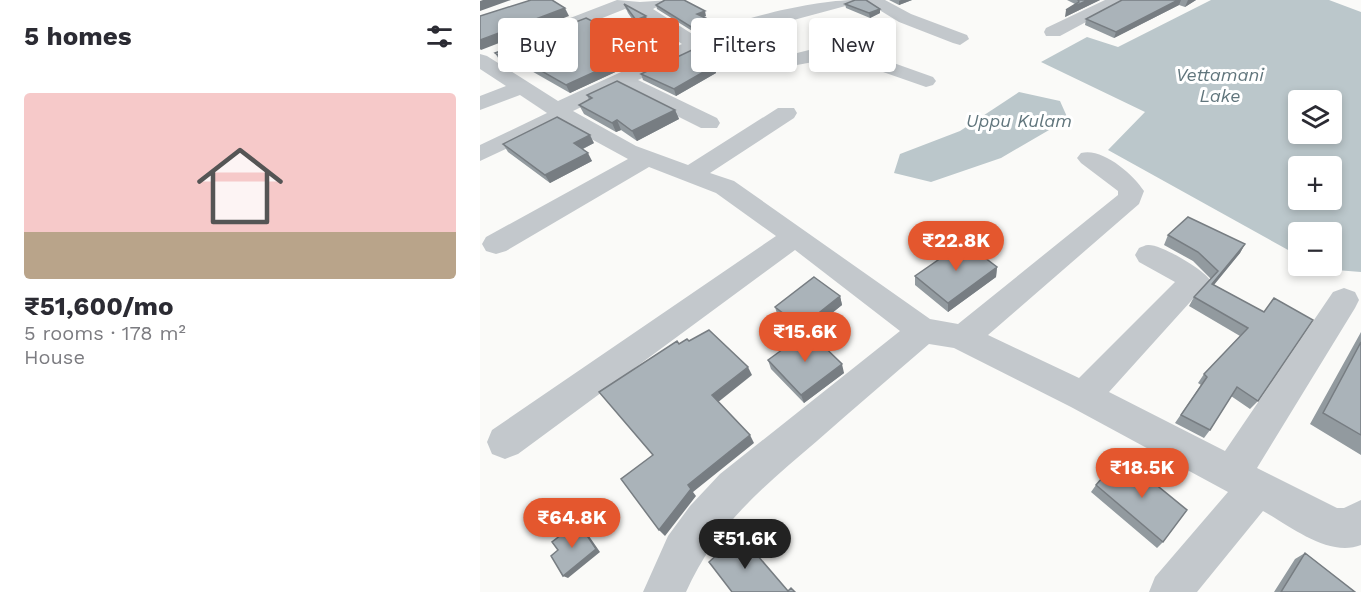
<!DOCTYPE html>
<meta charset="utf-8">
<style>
:root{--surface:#fff;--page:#f2f2f3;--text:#2b2b33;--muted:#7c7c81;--line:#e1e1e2;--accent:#e4572e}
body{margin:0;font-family:"Work Sans",sans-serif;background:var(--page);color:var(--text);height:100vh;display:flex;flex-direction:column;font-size:22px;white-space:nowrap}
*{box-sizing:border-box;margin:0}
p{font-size:20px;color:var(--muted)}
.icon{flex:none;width:33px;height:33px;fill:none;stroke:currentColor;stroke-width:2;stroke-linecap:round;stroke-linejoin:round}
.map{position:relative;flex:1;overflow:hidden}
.sheet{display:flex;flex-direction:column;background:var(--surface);width:480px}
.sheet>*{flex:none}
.hud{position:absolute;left:18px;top:18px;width:570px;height:54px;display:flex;gap:12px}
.tools{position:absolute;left:808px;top:90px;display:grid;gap:12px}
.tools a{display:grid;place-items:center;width:54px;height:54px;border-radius:6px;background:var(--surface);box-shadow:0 3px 9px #0003;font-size:30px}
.price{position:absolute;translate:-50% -51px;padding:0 14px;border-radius:21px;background:var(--accent);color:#fff;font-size:20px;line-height:39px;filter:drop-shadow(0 2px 3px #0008)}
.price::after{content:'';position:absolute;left:50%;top:36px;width:18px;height:14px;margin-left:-9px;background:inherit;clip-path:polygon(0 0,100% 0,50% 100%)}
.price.selected{background:#222;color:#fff}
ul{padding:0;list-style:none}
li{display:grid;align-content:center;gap:12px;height:318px;padding:0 24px}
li+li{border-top:2px solid var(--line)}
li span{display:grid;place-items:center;height:186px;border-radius:6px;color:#555}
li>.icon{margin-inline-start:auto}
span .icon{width:108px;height:108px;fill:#fffc;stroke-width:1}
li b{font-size:26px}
h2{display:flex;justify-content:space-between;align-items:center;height:72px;padding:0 24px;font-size:26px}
.chip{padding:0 21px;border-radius:6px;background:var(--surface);box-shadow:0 3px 9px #0003;font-size:21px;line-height:54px}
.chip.selected{background:var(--accent);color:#fff}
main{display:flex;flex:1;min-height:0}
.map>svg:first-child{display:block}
.water{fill:#bbc7cb;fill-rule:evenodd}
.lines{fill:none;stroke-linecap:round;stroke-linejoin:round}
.street{fill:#c3c8cc;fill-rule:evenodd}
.wall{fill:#929a9f}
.shaded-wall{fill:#777d82}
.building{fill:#aab3b9;stroke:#777d82;stroke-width:1.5}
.labels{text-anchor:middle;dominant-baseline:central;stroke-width:6;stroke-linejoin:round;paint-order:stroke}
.far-water-label{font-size:18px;font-style:italic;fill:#60757c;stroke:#fff}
</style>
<main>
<section class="sheet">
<h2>5 homes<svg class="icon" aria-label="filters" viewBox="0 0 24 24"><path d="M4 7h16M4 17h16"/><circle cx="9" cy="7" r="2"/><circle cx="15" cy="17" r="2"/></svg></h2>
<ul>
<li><span style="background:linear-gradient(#f6c9c9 75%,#b9a48a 0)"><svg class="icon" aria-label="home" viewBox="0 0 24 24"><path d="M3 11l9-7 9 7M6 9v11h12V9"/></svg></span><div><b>₹51,600/mo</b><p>5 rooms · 178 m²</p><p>House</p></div></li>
</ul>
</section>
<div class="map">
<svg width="881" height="592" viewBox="0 0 881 592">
<rect width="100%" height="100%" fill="#fafaf8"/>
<path class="water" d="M731,0H849L881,12V272L843,269L837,266H852V232H819V256L628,150L665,112L561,62L607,37L638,47ZM819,100H852V134H819ZM819,166H852V200H819Z
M539,92L580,101L588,119L521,158L451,182L414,173L420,154L480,131Z"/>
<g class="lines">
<path class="street" d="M137,0L160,2L190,0L173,9L217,37C256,19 333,0 376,0L373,4L269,32L313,54L349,45H363L453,77L456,81L453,85L446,87L360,57L317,65L303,64L250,37L158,80L237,118L240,123L237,128H221L141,88L93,111L156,146L208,165L298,108H314L317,113L314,118L230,173L254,181L450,319L478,324L638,195V191L601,163L597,158L601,153C622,147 653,174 664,191L659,204L508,335L599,378L695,282L659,262L655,255L659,248C662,247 665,245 668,245C681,244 724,270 730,280L629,392L745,451L853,292L864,288L875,292L879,300L875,308L777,468L857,508H864L881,500V545C849,558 810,526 783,511L717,592H669L675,577L748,492L591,407L474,348L449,344C412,376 374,408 337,441C283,487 236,525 206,592H163L188,536L210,506L240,474L420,331L315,250L38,454L25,459L12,454L7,442L12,430L296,236L236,193L169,167L26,251L16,254L6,251L2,244L6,237L148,159L82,123L0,161V145L67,113L40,95L0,110V96L26,86L0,69V54L7,56L78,101L202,44L186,33L136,55H122L119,51L122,47L174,25L145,9L47,48H33L31,44L33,40Z
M383,0H405L431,14L487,35L489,39L480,45L473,43L419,22Z
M625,0H647L580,36H566L564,32L566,28Z"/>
</g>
<path class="wall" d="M409,0H432L419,5Z
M587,0H620L585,17L595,4Z
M642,0H716L705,7L699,5L634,38L605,25L606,19Z
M374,1L400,9V13L390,18L366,8L365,4Z
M144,4L169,25L159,29L148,13Z
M176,5L226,16L223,17L236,27L217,34L177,9Z
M132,31L135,39L118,49L167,48L170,56L90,93L41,65L31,69L20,61L15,53Z
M167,38L196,39L197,44L176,53L169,43Z
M269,49L234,67L236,73L196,96L163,80L161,74Z
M107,95L195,110L199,119L157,141L141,130L136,132L104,114L99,105L109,100Z
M114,143L103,149L112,161L70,183L28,152L23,144Z
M688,235L765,244L760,253L734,285L784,312L778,401L770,409L751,396L730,430L724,438L695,423L721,385L718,383L724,374L760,336L709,306L714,297L731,279L713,261L684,245Z
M517,267L516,277L468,312L435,285V276Z
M360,296L362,305L329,332L364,373L324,403L291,369L288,360L322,336L298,317L295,307Z
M881,332V455L830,424Z
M616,485L683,542L677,548L611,492Z
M825,553L875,592H794L815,559Z"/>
<path class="shaded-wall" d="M3,0H31L0,11V1Z
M421,0H432L419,5V1Z
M608,0H620L585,17L586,10Z
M698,0H701L699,5L634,38L636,32Z
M708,0H716L705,7Z
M85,8L89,16L1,50L0,49V40Z
M400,9V13L390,18L389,13Z
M225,11L226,16L219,19L217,14Z
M166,16L169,25L159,29L156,20Z
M234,22L236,27L217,34L216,30Z
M132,31L135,39L117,50L114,42Z
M196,39L197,44L176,53L175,48Z
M268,43L269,49L235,67L236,73L196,96L194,89L227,63Z
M167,48L170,56L90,93L86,85Z
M37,57L41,65L31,69L27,61Z
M195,110L199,119L157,141L152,131Z
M137,120L141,130L136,132L132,123Z
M110,135L114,143L98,151L94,143Z
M108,153L112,161L70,183L65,175Z
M765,244L760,253L727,293L732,284Z
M517,267L516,277L468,312V303Z
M360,296L362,305L323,336L321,327Z
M362,364L364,373L324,403L321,395Z
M268,367L272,375L237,403L232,395Z
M270,435L274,443L213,492L216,496L185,536L179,530L208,485Z
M98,522L102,526L120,552L88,578L83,576Z"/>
<path class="building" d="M51,0H72L85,8L0,40V16Z
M185,0H204L225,11L217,14L234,22L216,30L176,5Z
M375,0H386L400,9L389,13L365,4Z
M598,0H608L586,10L599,2Z
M642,0H698L636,32L606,19Z
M144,4L166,16L156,20Z
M106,18L132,31L114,42L118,49H134L152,41L167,48L86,85L37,57L27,61L15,53Z
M184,31L196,39L175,48L167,38Z
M248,33L268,43L227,63L234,66L194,89L161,74Z
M137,81L195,110L152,131L137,120L132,123L99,105L112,98L107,95Z
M77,117L110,135L94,143L108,153L65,175L23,144Z
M708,217L765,244L732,284L784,312L794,298L833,320L778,401L757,387L730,430L701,415L727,377L724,374L768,328L714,297L738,271L718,252L688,235Z
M484,242L517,267L468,303L435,276Z
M334,277L360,296L321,327L295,307Z
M229,330L268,367L232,395L270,435L208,485L211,489L179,530L141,479L173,455L119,392L197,341L199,344L207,339L209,341Z
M328,331L362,364L321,395L288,360Z
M881,342V435L843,413Z
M641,456L707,510L683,542L616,485Z
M98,522L116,549L83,576L71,556L78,550L72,542Z
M259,534L308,591L311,588L315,592H252L229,562Z
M825,553L875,592H801Z"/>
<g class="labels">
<g class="far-water-label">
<text x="740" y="74">Vettamani<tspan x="740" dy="21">Lake</tspan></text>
<text x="539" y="120">Uppu Kulam</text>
</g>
</g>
</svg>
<div class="tools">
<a><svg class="icon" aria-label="layers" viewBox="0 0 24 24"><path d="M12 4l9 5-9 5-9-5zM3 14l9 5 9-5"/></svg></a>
<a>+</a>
<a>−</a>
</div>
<b class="price" style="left:476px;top:272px">₹22.8K</b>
<b class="price" style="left:325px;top:363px">₹15.6K</b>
<b class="price" style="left:662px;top:499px">₹18.5K</b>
<b class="price" style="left:92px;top:549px">₹64.8K</b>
<b class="price selected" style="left:265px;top:570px">₹51.6K</b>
<div class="hud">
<a class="chip">Buy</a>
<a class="chip selected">Rent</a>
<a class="chip">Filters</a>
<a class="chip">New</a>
</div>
</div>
</main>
